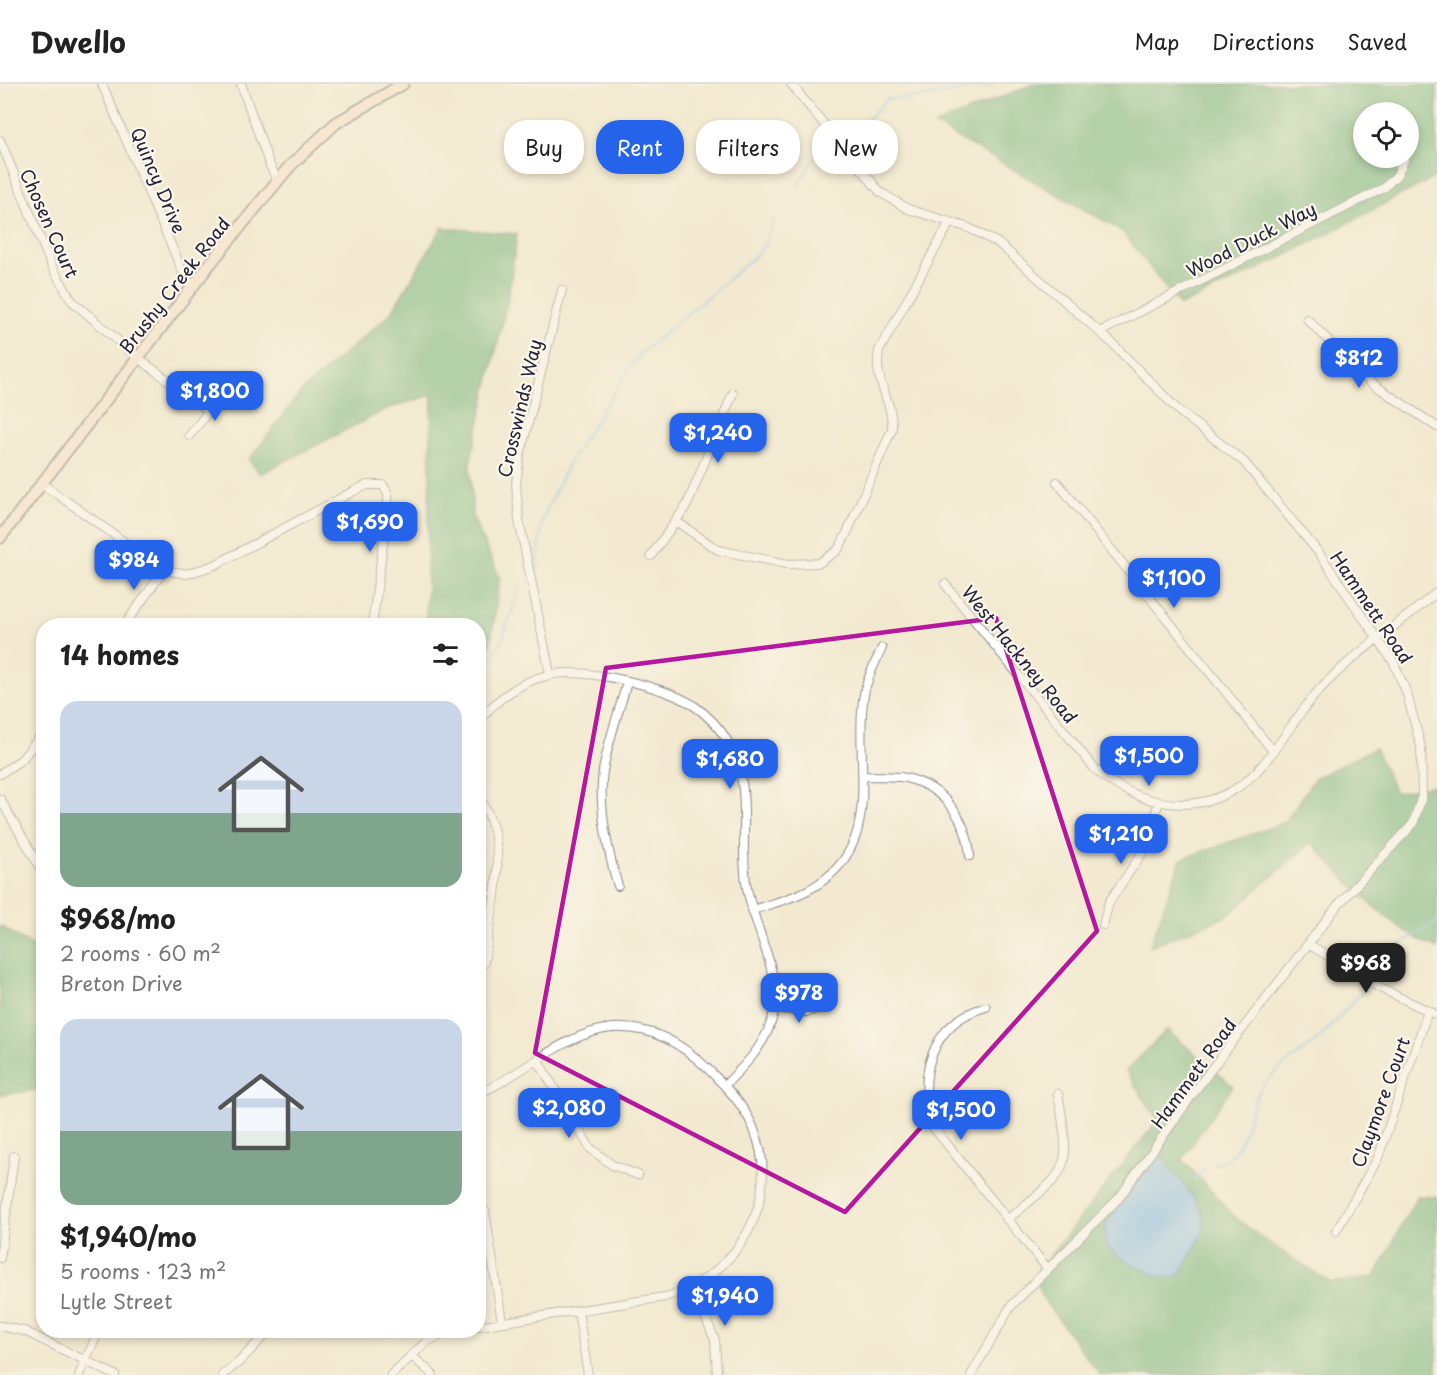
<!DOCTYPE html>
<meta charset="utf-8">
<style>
:root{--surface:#fff;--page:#f2f2f2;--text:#222;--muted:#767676;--line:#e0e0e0;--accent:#2563eb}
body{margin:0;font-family:"Playpen Sans",sans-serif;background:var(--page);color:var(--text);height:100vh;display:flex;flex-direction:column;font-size:22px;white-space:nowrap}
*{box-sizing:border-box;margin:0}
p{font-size:20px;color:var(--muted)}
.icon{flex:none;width:33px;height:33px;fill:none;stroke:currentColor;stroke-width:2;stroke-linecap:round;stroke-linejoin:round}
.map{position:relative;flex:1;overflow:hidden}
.side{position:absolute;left:36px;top:534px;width:450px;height:720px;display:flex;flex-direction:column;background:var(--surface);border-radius:24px;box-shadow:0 3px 9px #0003}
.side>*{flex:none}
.top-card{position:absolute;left:504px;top:36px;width:570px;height:54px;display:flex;gap:12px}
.fabs{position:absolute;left:1353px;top:18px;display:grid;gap:12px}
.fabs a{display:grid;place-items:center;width:66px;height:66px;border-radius:50%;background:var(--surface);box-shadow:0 3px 9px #0003;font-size:30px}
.price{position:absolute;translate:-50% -51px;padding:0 14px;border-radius:12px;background:var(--accent);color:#fff;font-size:20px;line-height:39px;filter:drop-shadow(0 2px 3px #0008)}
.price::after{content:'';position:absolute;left:50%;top:36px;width:18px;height:14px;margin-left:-9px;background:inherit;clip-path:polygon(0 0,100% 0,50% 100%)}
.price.on{background:#222;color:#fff}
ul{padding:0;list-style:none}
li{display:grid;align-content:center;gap:12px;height:318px;padding:0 24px}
li span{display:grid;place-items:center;height:186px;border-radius:18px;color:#555}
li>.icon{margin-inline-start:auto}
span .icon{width:108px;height:108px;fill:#fffc;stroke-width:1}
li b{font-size:26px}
h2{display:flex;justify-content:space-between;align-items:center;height:72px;padding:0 24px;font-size:26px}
.chip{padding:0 21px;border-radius:24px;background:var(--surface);box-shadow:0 3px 9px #0003;font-size:21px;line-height:54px}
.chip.on{background:var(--accent);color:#fff}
header{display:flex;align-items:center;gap:36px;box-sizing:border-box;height:84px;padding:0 30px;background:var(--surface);border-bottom:2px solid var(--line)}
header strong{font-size:28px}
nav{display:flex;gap:33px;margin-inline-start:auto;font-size:21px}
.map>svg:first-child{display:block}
.forest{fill:#68b178;stroke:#456a5a;stroke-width:1.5;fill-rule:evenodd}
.water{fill:#7cb9ef;stroke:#4f6e95;stroke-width:1.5}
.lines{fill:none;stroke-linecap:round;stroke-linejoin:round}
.stream{stroke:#7cb9ef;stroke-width:2}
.street-casing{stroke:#8a8686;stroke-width:10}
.secondary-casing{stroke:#8a8686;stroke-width:14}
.street{stroke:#fff;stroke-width:8}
.secondary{stroke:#fde4d1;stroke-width:10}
.marked{fill:none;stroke:#b5179e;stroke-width:4.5;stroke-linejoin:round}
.labels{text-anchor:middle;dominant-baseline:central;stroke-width:4.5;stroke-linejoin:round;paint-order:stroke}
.street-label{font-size:18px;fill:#22223b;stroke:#fbf7ec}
</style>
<header>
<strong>Dwello</strong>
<nav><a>Map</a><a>Directions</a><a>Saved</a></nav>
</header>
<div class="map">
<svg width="1437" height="1291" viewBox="0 0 1437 1291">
<rect width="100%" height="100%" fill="#fbf7ec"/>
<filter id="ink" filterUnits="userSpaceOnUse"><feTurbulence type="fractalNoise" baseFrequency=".0167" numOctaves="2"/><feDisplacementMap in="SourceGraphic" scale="12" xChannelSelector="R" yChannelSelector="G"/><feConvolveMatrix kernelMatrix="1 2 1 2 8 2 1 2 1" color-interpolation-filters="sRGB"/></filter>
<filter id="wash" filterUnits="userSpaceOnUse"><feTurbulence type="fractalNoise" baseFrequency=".008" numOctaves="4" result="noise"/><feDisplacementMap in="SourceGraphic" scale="24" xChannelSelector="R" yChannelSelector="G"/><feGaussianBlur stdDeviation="1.35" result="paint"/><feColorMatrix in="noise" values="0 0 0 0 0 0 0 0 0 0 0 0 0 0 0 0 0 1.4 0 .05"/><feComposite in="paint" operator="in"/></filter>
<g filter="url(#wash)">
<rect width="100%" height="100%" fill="#f2e9d0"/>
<path class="forest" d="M1033,0H1437V92L1281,174L1180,222L1122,147L935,41ZM1364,28H1408V74H1364Z
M442,144L517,150L508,214L470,379L473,434L500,494L490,563L479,581L478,542L419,541L426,532L432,311L389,324L260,390L249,376L301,308L391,229Z
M1375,664L1395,709L1437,701V865C1386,842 1349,799 1311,758L1227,832L1150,862L1181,775L1284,739L1315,694Z
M0,842L36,865H44L43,1005L0,1011Z
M1167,946L1233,1002L1182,1075L1234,1132L1264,1156L1331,1199L1375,1193L1417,1112L1437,1113V1291H1100L1045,1217L1034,1192L1158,1036L1126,987Z"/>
<path class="water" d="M1157,1072L1163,1073C1175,1095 1201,1113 1204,1139C1205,1149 1198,1157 1194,1165C1189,1173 1184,1187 1177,1192C1165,1200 1114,1173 1108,1162C1104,1155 1106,1146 1106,1139Z"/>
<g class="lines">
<path class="stream" d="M844,52L855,48L887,15L924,13L993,0
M797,103L814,75L829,58
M537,487L542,436L569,378L630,284L640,270L753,174L765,161L774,134
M478,602L500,561L520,503
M1374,893L1401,860L1437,838
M1214,1080C1249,1072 1244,1030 1260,1006C1275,983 1297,974 1316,957C1332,941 1348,923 1364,906
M1194,1096L1206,1084"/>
</g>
</g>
<g filter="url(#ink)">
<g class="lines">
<defs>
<path id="street" d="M102,0L184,191L192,203
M241,0L270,82L278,97
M791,0L880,108L908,125L969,144L998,159L1112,259L1180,328L1244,378L1319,469L1394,579L1407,610L1421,663L1422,712L1413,740L1338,821L1200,1000L1119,1114L1011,1222L971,1291
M0,56L52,183L72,217L138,274L208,326
M1307,235L1370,298L1437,343
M1100,248L1384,104L1397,91L1404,76
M189,352L216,318L233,312
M1057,398L1273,667
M41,399L164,486L187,490L215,481L354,407L367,401H383L388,410V423L372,542
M677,438L718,466L788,480L819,479L838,466L847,449L892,345C893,314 873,299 879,267L950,138
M651,472L687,421L733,309
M945,500L1094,684C1137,725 1209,736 1254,690C1281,663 1297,628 1324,601C1358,566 1400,540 1437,508
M124,542L164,486
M550,590L519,436L516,400L520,371L562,206
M478,638C495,616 521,597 549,591C584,583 663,602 693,621C708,631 721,645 730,661C754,704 738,757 747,804C754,843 780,886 774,927C768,959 746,980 725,1001
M0,690L22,675L44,648
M864,692C878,693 892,691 906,694C944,703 967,735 970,772
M478,712C513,760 491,825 484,879
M0,715L44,790
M618,802C608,769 598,721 603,687C608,657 619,628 627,598
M752,826C771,820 791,815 808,806C889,763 852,680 864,610C867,594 875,579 882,564
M1103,841L1109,818L1145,765L1158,720
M1310,861L1380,904L1437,931
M986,923C931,938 916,993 933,1043L1047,1184
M774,924L807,928L821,923
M538,977L590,1064L612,1081L638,1091
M478,1010C522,991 563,949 612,944C651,941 682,959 709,986C726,1003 743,1020 753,1043C784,1115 738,1193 665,1213L478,1242
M485,1127L502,1238
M1007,1136C1068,1085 1073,1092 1058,1010
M1336,1147L1378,1074L1428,927
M0,1174L14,1072
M692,1203L715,1256L717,1291
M578,1227L588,1291
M0,1242L24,1247L115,1291
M411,1271L433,1291
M79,1291L99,1246
M222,1291L238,1279L270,1246
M391,1291L426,1258L453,1246"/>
<path id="secondary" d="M0,454L210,180L289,83L336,39L403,0"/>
</defs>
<use href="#street" class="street-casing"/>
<use href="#secondary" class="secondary-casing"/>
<use href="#street" class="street"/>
<use href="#secondary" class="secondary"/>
</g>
</g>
<path d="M0 0H1437V1291H0ZM996,534L1097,847L845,1128L535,969L606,584Z" fill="#f2e9d0" fill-opacity=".55" fill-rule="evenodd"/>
<path class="marked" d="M996,534L1097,847L845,1128L535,969L606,584Z"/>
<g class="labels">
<g class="street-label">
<text transform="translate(159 96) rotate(67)">Quincy Drive</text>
<text transform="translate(50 139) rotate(66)">Chosen Court</text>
<text transform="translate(1251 155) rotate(-27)">Wood Duck Way</text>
<text transform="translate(174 201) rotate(-52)">Brushy Creek Road</text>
<text transform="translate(519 324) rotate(-77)">Crosswinds Way</text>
<text transform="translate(1372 523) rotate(56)">Hammett Road</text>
<text transform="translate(1020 570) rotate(51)">West Hackney Road</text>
<text transform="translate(1193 989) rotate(-54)">Hammett Road</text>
<text transform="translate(1380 1018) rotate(-70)">Claymore Court</text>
</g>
</g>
</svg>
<div class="fabs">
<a><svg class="icon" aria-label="locate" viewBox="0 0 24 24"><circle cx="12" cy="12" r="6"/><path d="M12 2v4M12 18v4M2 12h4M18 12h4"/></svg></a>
</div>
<b class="price" style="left:1359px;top:305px">$812</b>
<b class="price" style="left:215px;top:338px">$1,800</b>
<b class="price" style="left:718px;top:380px">$1,240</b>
<b class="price" style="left:370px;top:469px">$1,690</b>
<b class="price" style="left:134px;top:507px">$984</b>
<b class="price" style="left:1174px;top:525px">$1,100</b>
<b class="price" style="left:1149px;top:703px">$1,500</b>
<b class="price" style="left:730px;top:706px">$1,680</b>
<b class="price" style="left:1121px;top:781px">$1,210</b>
<b class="price on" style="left:1366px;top:910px">$968</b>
<b class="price" style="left:799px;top:940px">$978</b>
<b class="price" style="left:569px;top:1055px">$2,080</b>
<b class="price" style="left:961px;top:1057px">$1,500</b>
<b class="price" style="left:725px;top:1243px">$1,940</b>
<div class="top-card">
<a class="chip">Buy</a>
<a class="chip on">Rent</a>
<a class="chip">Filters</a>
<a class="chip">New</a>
</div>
<section class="side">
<h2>14 homes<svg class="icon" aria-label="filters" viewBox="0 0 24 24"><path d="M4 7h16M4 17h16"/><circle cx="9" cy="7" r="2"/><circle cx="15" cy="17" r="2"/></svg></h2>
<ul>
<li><span style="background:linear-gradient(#c9d6e8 60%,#7fa58c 0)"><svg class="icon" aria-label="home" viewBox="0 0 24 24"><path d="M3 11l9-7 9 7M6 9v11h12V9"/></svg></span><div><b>$968/mo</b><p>2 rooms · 60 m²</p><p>Breton Drive</p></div></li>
<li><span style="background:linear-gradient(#c9d6e8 60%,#7fa58c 0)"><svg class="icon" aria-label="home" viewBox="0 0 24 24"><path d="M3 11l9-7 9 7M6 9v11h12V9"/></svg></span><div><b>$1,940/mo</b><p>5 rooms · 123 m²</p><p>Lytle Street</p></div></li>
</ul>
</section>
</div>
